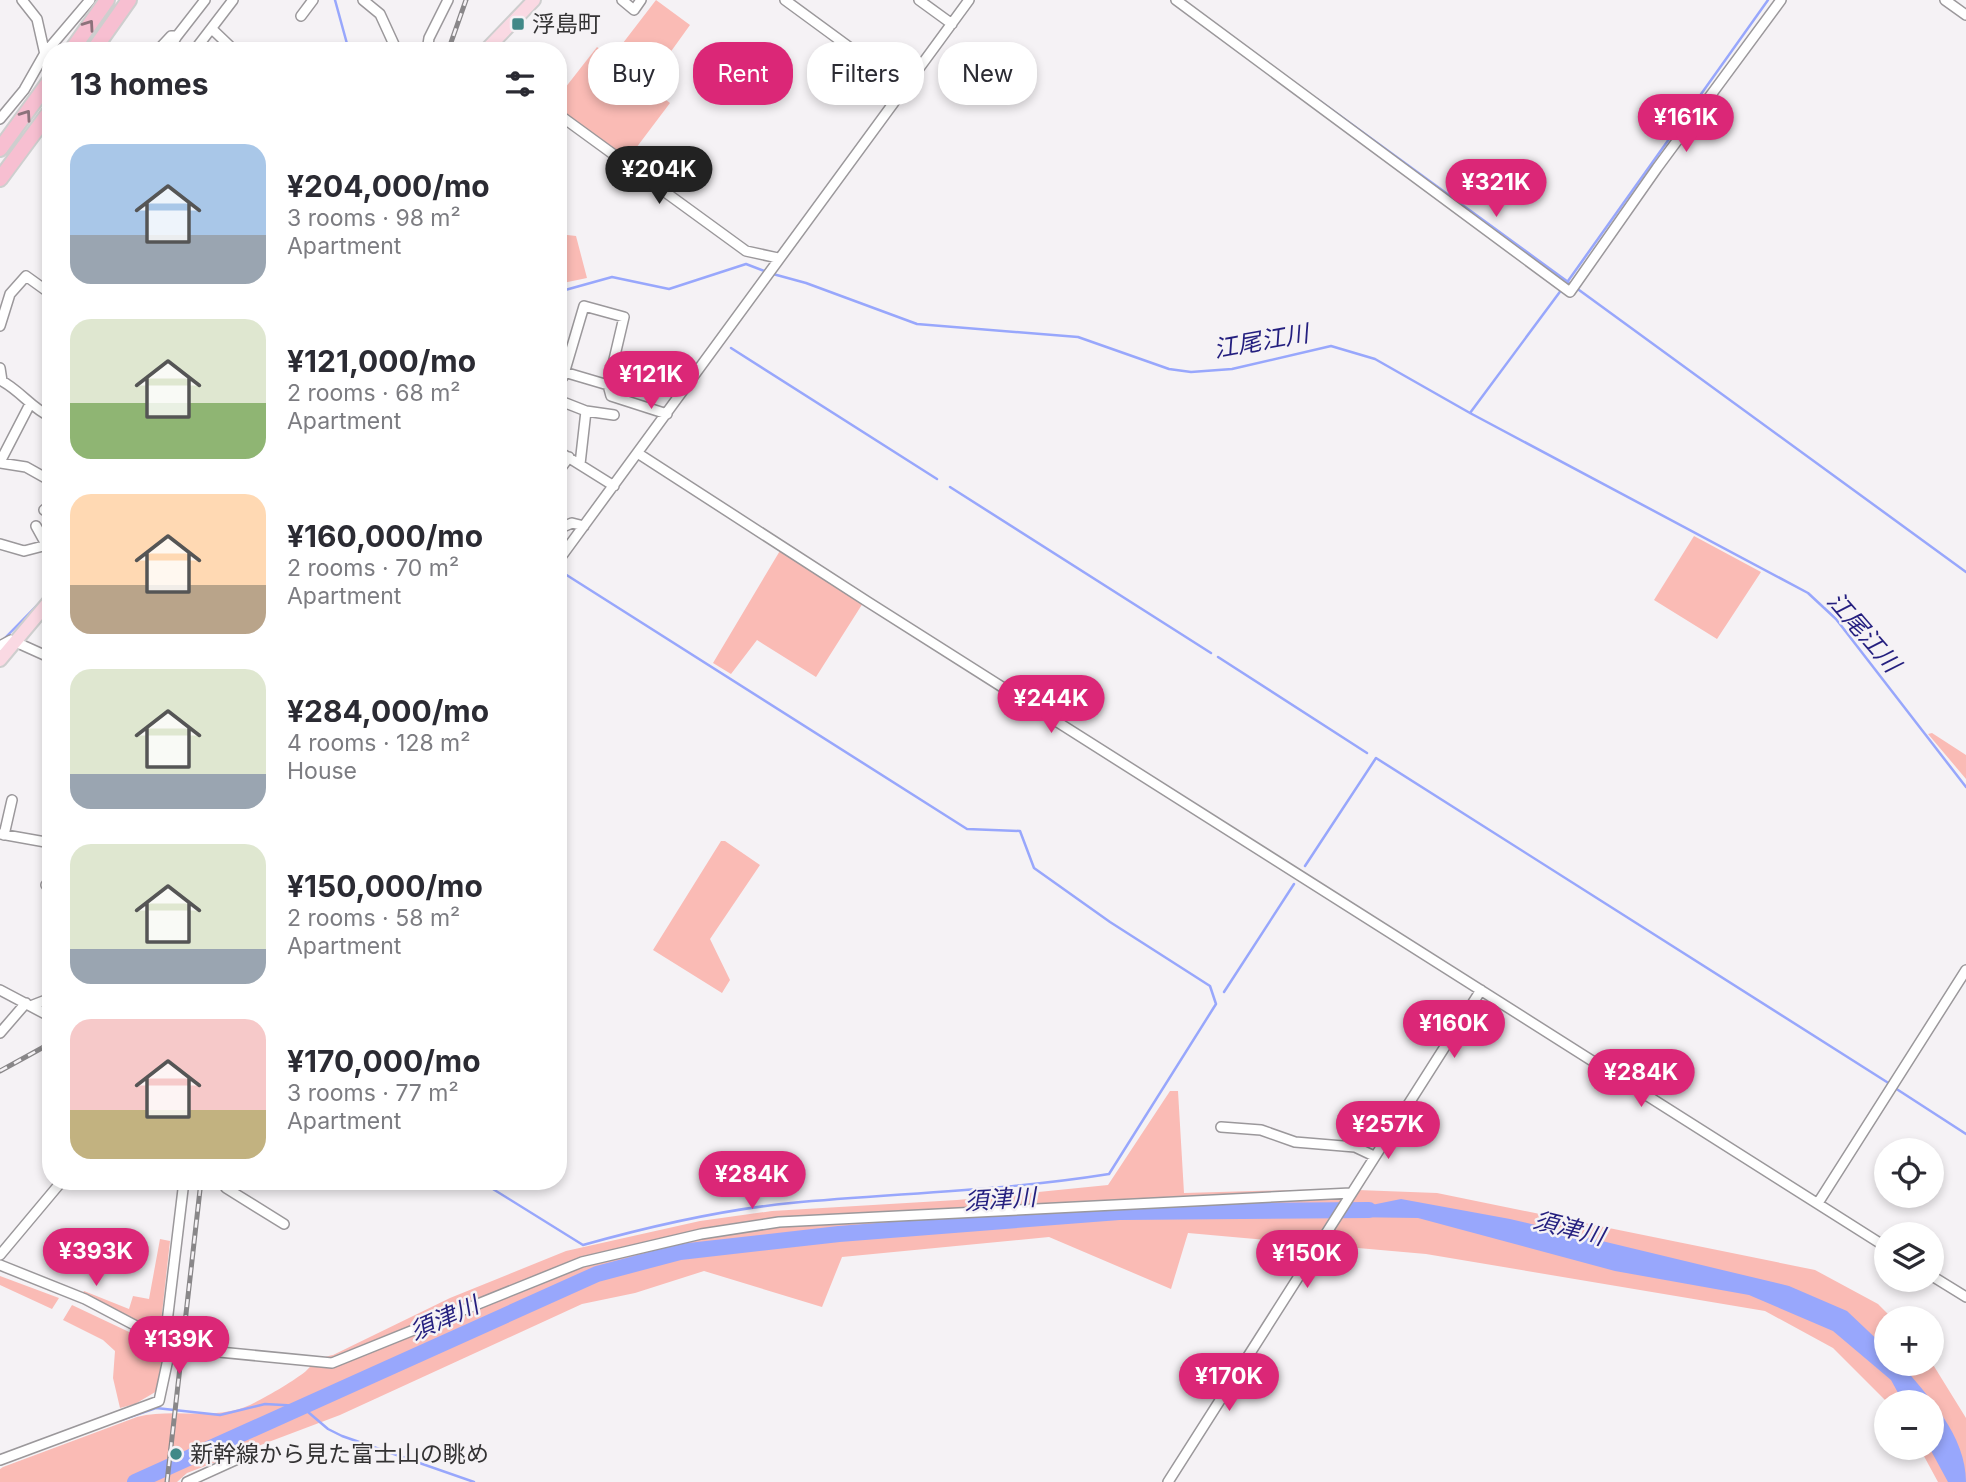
<!DOCTYPE html>
<meta charset="utf-8">
<style>
:root{--surface:#fff;--page:#f7f7f7;--text:#2b2b33;--muted:#7c7c81;--accent:#db2777}
body{margin:0;font-family:Inter,"Noto Sans JP",sans-serif;background:var(--page);color:var(--text);height:100vh;display:flex;flex-direction:column;font-size:26px;white-space:nowrap}
*{box-sizing:border-box;margin:0}
p{font-size:23px;color:var(--muted)}
.icon{flex:none;width:38px;height:38px;fill:none;stroke:currentColor;stroke-width:2;stroke-linecap:round;stroke-linejoin:round}
.map{position:relative;flex:1;overflow:hidden}
.details{position:absolute;left:42px;top:42px;width:525px;height:1148px;display:flex;flex-direction:column;background:var(--surface);border-radius:28px;box-shadow:0 4px 10px #0003}
.details>*{flex:none}
.banner{position:absolute;left:588px;top:42px;width:665px;height:63px;display:flex;gap:14px}
.controls{position:absolute;left:1874px;top:1138px;display:grid;gap:14px}
.controls a{display:grid;place-items:center;width:70px;height:70px;border-radius:50%;background:var(--surface);box-shadow:0 4px 10px #0003;font-size:35px}
.price{position:absolute;translate:-50% -60px;padding:0 16px;border-radius:24px;background:var(--accent);color:#fff;font-size:23px;line-height:46px;filter:drop-shadow(0 2px 4px #0008)}
.price::after{content:'';position:absolute;left:50%;top:42px;width:21px;height:16px;margin-left:-10px;background:inherit;clip-path:polygon(0 0,100% 0,50% 100%)}
.price.selected{background:#222;color:#fff}
ul{padding:0;list-style:none}
li{display:flex;align-items:center;gap:21px;height:175px;padding:0 28px}
li span{display:grid;place-items:center;flex:none;width:196px;height:140px;border-radius:21px;color:#555}
li>.icon{margin-inline-start:auto}
span .icon{width:84px;height:84px;fill:#fffc;stroke-width:1}
li b{font-size:30px}
h2{display:flex;justify-content:space-between;align-items:center;height:84px;padding:0 28px;font-size:30px}
.chip{padding:0 24px;border-radius:28px;background:var(--surface);box-shadow:0 4px 10px #0003;font-size:24px;line-height:63px}
.chip.selected{background:var(--accent);color:#fff}
.map>svg:first-child{display:block}
.green{fill:#fabbb5}
.water{fill:#98a7fc}
.lines{fill:none;stroke-linecap:round;stroke-linejoin:round}
.stream{stroke:#98a7fc;stroke-width:2.5}
.river{stroke:#98a7fc;stroke-width:16}
.minor-casing{stroke:#9b989b;stroke-width:12}
.major-casing{stroke:#cecece;stroke-width:16}
.highway-casing{stroke:#cecece;stroke-width:18}
.minor{stroke:#fff;stroke-width:9}
.major{stroke:#fad9e3;stroke-width:12}
.highway{stroke:#f7bfd1;stroke-width:14}
.rail-casing{stroke:#898789;stroke-width:5}
.rail{stroke:#f5f2f5;stroke-width:2.5;stroke-dasharray:8;stroke-linecap:butt}
.oneway{stroke:#8c727b}
.poi-dot{fill:#418988;stroke:#f5f2f5;stroke-width:2.5}
.labels{text-anchor:middle;dominant-baseline:central;stroke-width:5;stroke-linejoin:round;paint-order:stroke}
.poi-label{font-size:23px;fill:#343334;stroke:#f5f2f5;text-anchor:start}
.water-label{font-size:24px;font-style:italic;fill:#241f7f;stroke:#f5f2f5}
</style>
<div class="map">
<svg width="1966" height="1482" viewBox="0 0 1966 1482">
<rect width="100%" height="100%" fill="#f5f2f5"/>
<path class="green" d="M656,0L690,25L649,82L613,56Z
M597,47L670,103L627,160L558,107V97Z
M558,206L559,234L576,236L587,278L558,284Z
M1694,536L1761,572L1717,639L1654,600Z
M781,549L863,603L816,677L757,640L731,674L713,663Z
M1932,733L1966,755V779L1928,734Z
M721,841H725L760,865L710,939L730,980L722,993L653,950Z
M1170,1091H1178L1184,1193L1331,1189L1437,1193L1815,1270L1878,1304L1892,1318H1886V1363H1932L1966,1418V1482H1938L1919,1447H1932V1402H1887L1833,1348L1765,1311L1426,1254L1188,1233L1171,1289L1049,1237L842,1257L822,1307L704,1271L635,1293L582,1304L340,1415L187,1473L177,1482H0V1469L3,1467L137,1417C172,1408 210,1420 245,1407C260,1401 294,1381 306,1371C316,1361 319,1358 333,1355L450,1298L566,1251L700,1221L772,1211L957,1200L1108,1185Z
M160,1239L170,1241L161,1322L153,1329L82,1294L84,1291L129,1309L133,1296L149,1299Z
M0,1276L59,1298L52,1309L0,1285Z
M72,1305L163,1348L157,1391L135,1404L120,1408L113,1378L115,1351L103,1340L63,1320Z"/>
<path class="water" d="M1401,1199L1510,1219L1789,1286L1847,1311L1886,1348V1363H1900C1929,1397 1966,1436 1966,1482H1948L1929,1447H1932V1402H1903L1891,1380L1833,1331L1749,1295L1615,1271L1418,1218L1345,1217L1347,1210Z"/>
<g class="lines">
<path class="stream" d="M335,0L349,51
M1317,99L1966,572
M773,274L806,283L917,324L1078,337L1169,369L1191,372L1232,369L1331,346L1375,359L1470,413L1808,593L1836,619L1966,787
M1568,281L1768,0
M558,292L612,277L669,289L746,264L767,272
M731,348L937,479
M1470,413L1562,289
M950,487L1211,653
M3,640L51,591
M1218,657L1367,753
M1305,866L1376,758L1890,1084
M1224,992L1294,884
M1895,1088L1966,1134
M480,1181L583,1245C651,1226 720,1210 791,1203C898,1193 1003,1191 1109,1174L1216,1004L1210,986L1110,922L1034,868L1020,831L967,829L565,574
M121,1420L156,1408L220,1415L265,1404L301,1406L328,1429L342,1436L474,1482"/>
<path class="river" d="M135,1482L597,1274L680,1252L839,1234L1119,1212L1369,1210"/>
<defs>
<path id="minor" d="M22,0L37,19L46,59L51,62
M363,0L380,14L397,51
M622,0L634,10L641,0
M785,0L905,88
M919,0L952,24
M1176,0L1570,292L1657,168L1781,0
M1945,0L1966,15
M301,16L313,0
M212,29L235,51
M157,51L171,36H177L205,0
M168,51L177,36
M194,51L233,0
M427,51L429,38L448,0
M558,114L746,251L778,258
M0,119L24,90L45,53L90,0
M0,326L10,294L26,276L51,294
M0,368L2,381
M564,372L608,385
M563,377L584,306L624,317L608,385L611,396L667,414
M0,380C20,390 31,408 51,417
M563,402L586,411L580,464
M586,411L614,415
M558,451L614,486
M639,454L868,602L1886,1247
M0,462L30,404
M0,463L26,467L51,481
M558,472L569,457
M44,510L51,504
M36,526L47,546
M558,529L572,523L584,526
M0,544L24,551L51,544
M558,561L969,0
M0,646L11,640L51,658
M0,834L51,843
M4,835L12,800
M46,885H51
M0,990L51,1017
M33,1005L51,998
M0,1033L26,1003
M1221,1127L1261,1130L1295,1142L1355,1147L1374,1156
M227,1181L226,1188L284,1224
M1818,1203L1966,970
M0,1255L62,1181
M0,1265L85,1299L178,1348L332,1363L582,1262L701,1234L779,1222L1351,1193
M1932,1276L1966,1297
M165,1339L184,1181
M0,1460L159,1401L171,1345
M187,1482L242,1457
M1168,1482L1481,990"/>
<path id="major" d="M485,51L534,0
M0,660L51,599"/>
<path id="highway" d="M71,51L107,0
M93,51L129,0
M0,149L51,79
M0,179L51,110"/>
</defs>
<use href="#minor" class="minor-casing"/>
<use href="#major" class="major-casing"/>
<use href="#highway" class="highway-casing"/>
<use href="#minor" class="minor"/>
<use href="#major" class="major"/>
<use href="#highway" class="highway"/>
<defs>
<path id="rail" d="M448,51L466,0
M0,1071L51,1043
M167,1482L201,1181"/>
</defs>
<use href="#rail" class="rail-casing"/>
<use href="#rail" class="rail"/>
</g>
<defs><path id="oneway-chevron" d="M-2-3.5L2.5 0L-2 3.5" fill="none" stroke-width="1.6" stroke-linecap="round" stroke-linejoin="round" transform="scale(1.75)"/></defs>
<g class="oneway">
<use href="#oneway-chevron" transform="translate(89 25) rotate(-55)"/>
<use href="#oneway-chevron" transform="translate(26 115) rotate(-55)"/>
</g>
<g class="poi-dot">
<rect x="511" y="17" width="14" height="14" rx="3.5"/>
<circle cx="176" cy="1454" r="7"/>
</g>
<g class="labels">
<g class="poi-label">
<text x="532" y="24">浮島町</text>
<text x="190" y="1454">新幹線から見た富士山の眺め</text>
</g>
<g class="water-label">
<text transform="translate(1261 341) rotate(-10)">江尾江川</text>
<text transform="translate(1864 632) rotate(49)">江尾江川</text>
<text transform="translate(1000 1199) rotate(-4)">須津川</text>
<text transform="translate(1569 1228) rotate(14)">須津川</text>
<text transform="translate(444 1318) rotate(-24)">須津川</text>
</g>
</g>
</svg>
<div class="controls">
<a><svg class="icon" aria-label="locate" viewBox="0 0 24 24"><circle cx="12" cy="12" r="6"/><path d="M12 2v4M12 18v4M2 12h4M18 12h4"/></svg></a>
<a><svg class="icon" aria-label="layers" viewBox="0 0 24 24"><path d="M12 4l9 5-9 5-9-5zM3 14l9 5 9-5"/></svg></a>
<a>+</a>
<a>−</a>
</div>
<b class="price" style="left:1686px;top:154px">¥161K</b>
<b class="price selected" style="left:659px;top:206px">¥204K</b>
<b class="price" style="left:1496px;top:219px">¥321K</b>
<b class="price" style="left:651px;top:411px">¥121K</b>
<b class="price" style="left:1051px;top:735px">¥244K</b>
<b class="price" style="left:1454px;top:1060px">¥160K</b>
<b class="price" style="left:1641px;top:1109px">¥284K</b>
<b class="price" style="left:1388px;top:1161px">¥257K</b>
<b class="price" style="left:752px;top:1211px">¥284K</b>
<b class="price" style="left:96px;top:1288px">¥393K</b>
<b class="price" style="left:1307px;top:1290px">¥150K</b>
<b class="price" style="left:179px;top:1376px">¥139K</b>
<b class="price" style="left:1229px;top:1413px">¥170K</b>
<div class="banner">
<a class="chip">Buy</a>
<a class="chip selected">Rent</a>
<a class="chip">Filters</a>
<a class="chip">New</a>
</div>
<section class="details">
<h2>13 homes<svg class="icon" aria-label="filters" viewBox="0 0 24 24"><path d="M4 7h16M4 17h16"/><circle cx="9" cy="7" r="2"/><circle cx="15" cy="17" r="2"/></svg></h2>
<ul>
<li><span style="background:linear-gradient(#a9c7e8 65%,#9aa5b1 0)"><svg class="icon" aria-label="home" viewBox="0 0 24 24"><path d="M3 11l9-7 9 7M6 9v11h12V9"/></svg></span><div><b>¥204,000/mo</b><p>3 rooms · 98 m²</p><p>Apartment</p></div></li>
<li><span style="background:linear-gradient(#dfe7d0 60%,#8fb573 0)"><svg class="icon" aria-label="home" viewBox="0 0 24 24"><path d="M3 11l9-7 9 7M6 9v11h12V9"/></svg></span><div><b>¥121,000/mo</b><p>2 rooms · 68 m²</p><p>Apartment</p></div></li>
<li><span style="background:linear-gradient(#ffd9b3 65%,#b9a48a 0)"><svg class="icon" aria-label="home" viewBox="0 0 24 24"><path d="M3 11l9-7 9 7M6 9v11h12V9"/></svg></span><div><b>¥160,000/mo</b><p>2 rooms · 70 m²</p><p>Apartment</p></div></li>
<li><span style="background:linear-gradient(#dfe7d0 75%,#9aa5b1 0)"><svg class="icon" aria-label="home" viewBox="0 0 24 24"><path d="M3 11l9-7 9 7M6 9v11h12V9"/></svg></span><div><b>¥284,000/mo</b><p>4 rooms · 128 m²</p><p>House</p></div></li>
<li><span style="background:linear-gradient(#dfe7d0 75%,#9aa5b1 0)"><svg class="icon" aria-label="home" viewBox="0 0 24 24"><path d="M3 11l9-7 9 7M6 9v11h12V9"/></svg></span><div><b>¥150,000/mo</b><p>2 rooms · 58 m²</p><p>Apartment</p></div></li>
<li><span style="background:linear-gradient(#f6c9c9 65%,#c2b280 0)"><svg class="icon" aria-label="home" viewBox="0 0 24 24"><path d="M3 11l9-7 9 7M6 9v11h12V9"/></svg></span><div><b>¥170,000/mo</b><p>3 rooms · 77 m²</p><p>Apartment</p></div></li>
</ul>
</section>
</div>
